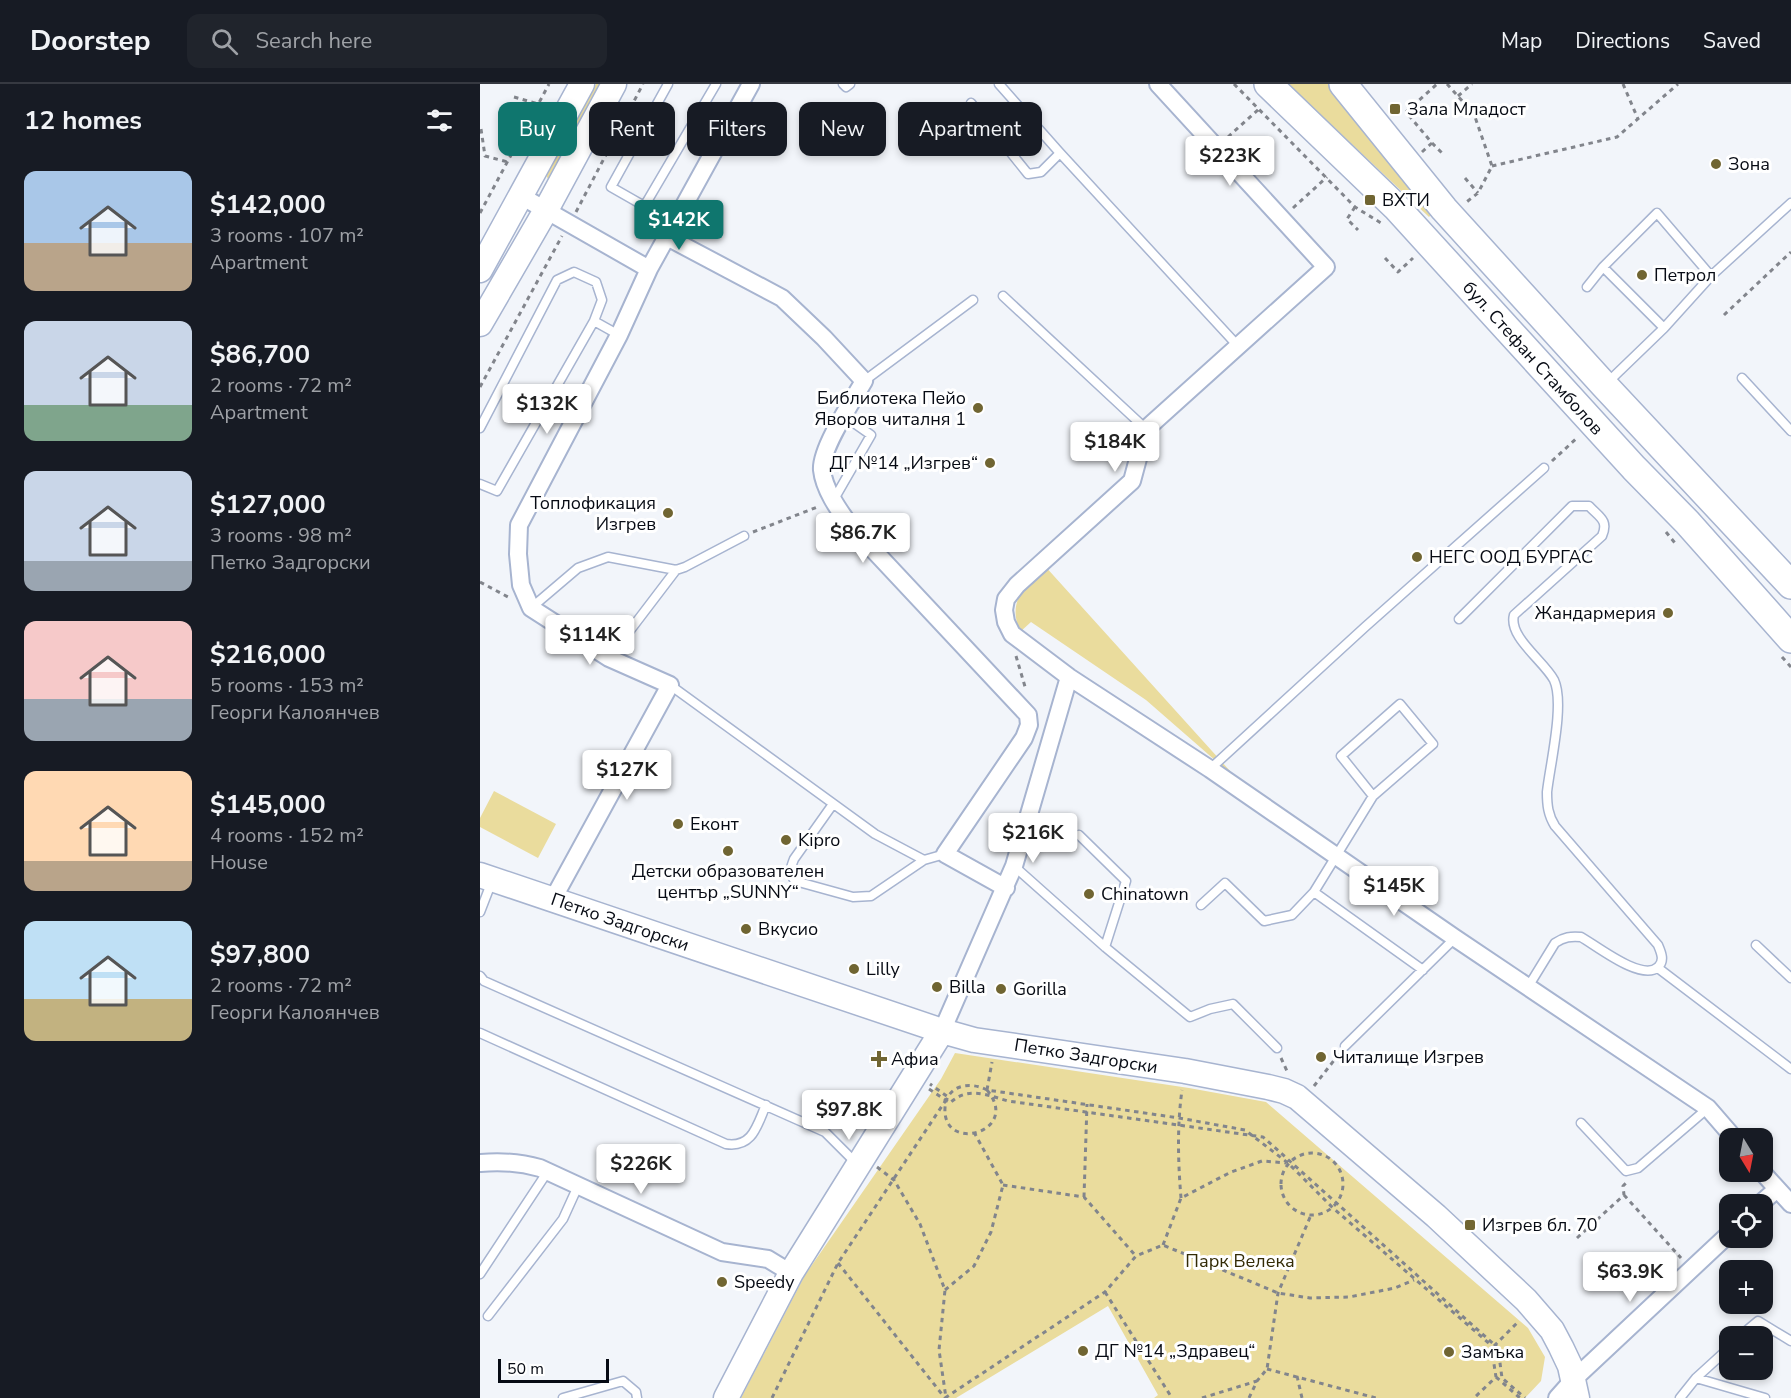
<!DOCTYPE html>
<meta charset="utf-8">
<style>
:root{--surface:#171b24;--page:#20242c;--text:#f1f3f6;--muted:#9ea1a6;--line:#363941;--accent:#0f766e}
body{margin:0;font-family:"Nunito Sans",sans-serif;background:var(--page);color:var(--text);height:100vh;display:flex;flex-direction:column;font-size:22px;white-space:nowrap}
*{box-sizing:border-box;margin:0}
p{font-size:20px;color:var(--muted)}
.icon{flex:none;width:33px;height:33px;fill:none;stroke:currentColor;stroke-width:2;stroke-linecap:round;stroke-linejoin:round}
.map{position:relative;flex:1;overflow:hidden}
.sheet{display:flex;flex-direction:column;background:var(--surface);width:480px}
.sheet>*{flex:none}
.guide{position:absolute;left:18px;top:18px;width:570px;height:54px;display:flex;gap:12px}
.needle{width:39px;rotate:170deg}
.buttons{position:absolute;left:1239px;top:1044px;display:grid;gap:12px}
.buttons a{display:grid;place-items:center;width:54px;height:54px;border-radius:12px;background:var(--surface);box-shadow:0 3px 9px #0003;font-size:30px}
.scale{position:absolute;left:18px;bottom:15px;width:111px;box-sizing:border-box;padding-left:6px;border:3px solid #070b14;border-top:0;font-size:16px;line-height:21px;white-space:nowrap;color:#070b14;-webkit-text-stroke:4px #fff;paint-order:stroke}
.price{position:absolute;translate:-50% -51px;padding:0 14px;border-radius:6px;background:#fff;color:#222;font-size:20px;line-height:39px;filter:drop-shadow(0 2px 3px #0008)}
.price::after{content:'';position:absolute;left:50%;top:36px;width:18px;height:14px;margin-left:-9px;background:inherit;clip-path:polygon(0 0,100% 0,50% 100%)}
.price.selected{background:var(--accent);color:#fff}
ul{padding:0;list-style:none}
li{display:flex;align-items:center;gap:18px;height:150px;padding:0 24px}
li span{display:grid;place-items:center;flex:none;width:168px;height:120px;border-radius:12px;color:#555}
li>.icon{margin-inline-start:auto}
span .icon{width:72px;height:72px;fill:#fffc;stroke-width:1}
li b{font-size:26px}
h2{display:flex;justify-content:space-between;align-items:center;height:72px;padding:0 24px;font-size:26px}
.chip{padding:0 21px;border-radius:12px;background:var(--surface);box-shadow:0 3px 9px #0003;font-size:21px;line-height:54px}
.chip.selected{background:var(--accent);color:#fff}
header{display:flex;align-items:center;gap:36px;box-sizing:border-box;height:84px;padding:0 30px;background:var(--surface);border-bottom:2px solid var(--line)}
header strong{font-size:28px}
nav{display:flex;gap:33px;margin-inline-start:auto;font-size:21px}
.search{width:420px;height:54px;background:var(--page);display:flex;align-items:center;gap:15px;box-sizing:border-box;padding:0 21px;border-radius:12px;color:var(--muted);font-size:22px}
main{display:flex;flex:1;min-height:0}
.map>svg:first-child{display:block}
.green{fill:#eadc9d}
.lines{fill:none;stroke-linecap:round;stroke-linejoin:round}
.lane-casing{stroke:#a7b4d0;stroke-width:11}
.street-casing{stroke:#a7b4d0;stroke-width:20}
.secondary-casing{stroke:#a7b4d0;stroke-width:27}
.primary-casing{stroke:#a7b4d0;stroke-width:30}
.path{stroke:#82858c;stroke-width:3;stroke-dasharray:4.5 4.5;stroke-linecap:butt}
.lane{stroke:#fff;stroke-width:8}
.street{stroke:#fff;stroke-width:16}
.secondary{stroke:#fff;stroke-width:24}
.primary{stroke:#fff;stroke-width:27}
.poi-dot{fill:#706532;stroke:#fff;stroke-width:2}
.labels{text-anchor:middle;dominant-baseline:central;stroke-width:6;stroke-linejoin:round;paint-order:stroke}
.poi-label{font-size:18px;fill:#070b14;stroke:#fff;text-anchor:start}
.street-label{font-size:18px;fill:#070b14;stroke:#fff}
.park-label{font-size:18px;fill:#332b06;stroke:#fff}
</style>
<header>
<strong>Doorstep</strong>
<div class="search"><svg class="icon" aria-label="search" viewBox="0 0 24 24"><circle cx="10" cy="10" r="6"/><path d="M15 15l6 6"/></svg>Search here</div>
<nav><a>Map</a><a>Directions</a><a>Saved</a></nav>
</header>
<main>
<section class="sheet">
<h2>12 homes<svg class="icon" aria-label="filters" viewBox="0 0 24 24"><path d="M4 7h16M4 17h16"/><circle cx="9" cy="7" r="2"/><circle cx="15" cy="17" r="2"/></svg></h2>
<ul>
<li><span style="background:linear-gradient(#a9c7e8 60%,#b9a48a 0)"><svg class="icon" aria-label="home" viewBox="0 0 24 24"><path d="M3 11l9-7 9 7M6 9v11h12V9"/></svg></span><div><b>$142,000</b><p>3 rooms · 107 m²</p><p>Apartment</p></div></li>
<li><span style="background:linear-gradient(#c9d6e8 70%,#7fa58c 0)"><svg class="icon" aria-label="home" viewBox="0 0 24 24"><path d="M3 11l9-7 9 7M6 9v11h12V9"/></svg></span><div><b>$86,700</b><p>2 rooms · 72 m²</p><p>Apartment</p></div></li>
<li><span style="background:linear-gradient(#c9d6e8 75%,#9aa5b1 0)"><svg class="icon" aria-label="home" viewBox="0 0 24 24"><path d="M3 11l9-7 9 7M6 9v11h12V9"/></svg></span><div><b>$127,000</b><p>3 rooms · 98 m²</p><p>Петко Задгорски</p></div></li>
<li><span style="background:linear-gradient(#f6c9c9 65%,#9aa5b1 0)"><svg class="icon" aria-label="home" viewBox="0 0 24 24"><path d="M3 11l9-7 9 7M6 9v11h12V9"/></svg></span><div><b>$216,000</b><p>5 rooms · 153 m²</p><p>Георги Калоянчев</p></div></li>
<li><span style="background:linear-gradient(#ffd9b3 75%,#b9a48a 0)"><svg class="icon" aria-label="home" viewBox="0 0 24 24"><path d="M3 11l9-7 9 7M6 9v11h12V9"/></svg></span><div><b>$145,000</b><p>4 rooms · 152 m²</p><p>House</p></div></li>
<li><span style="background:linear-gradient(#bfe0f5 65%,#c2b280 0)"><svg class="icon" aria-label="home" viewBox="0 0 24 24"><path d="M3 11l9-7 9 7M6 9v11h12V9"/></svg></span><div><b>$97,800</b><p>2 rooms · 72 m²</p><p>Георги Калоянчев</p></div></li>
</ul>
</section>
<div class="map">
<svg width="1311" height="1314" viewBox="0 0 1311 1314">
<rect width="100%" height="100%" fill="#f2f5fa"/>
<path class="green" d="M116,0H122L71,94L68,95L66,91Z
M808,0H849L953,129L949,133Z
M564,481L760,698L666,616L551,538L540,548C527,515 545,505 564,481Z
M14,707L76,740L58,774L0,743V734Z
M475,969L709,1004L786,1018L1048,1244L1065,1273L1061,1297L1045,1314H674L678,1311L628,1222L476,1314H261L325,1191L461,995Z"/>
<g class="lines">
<defs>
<path id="lane" d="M188,0L131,103L194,139
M363,0L366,3L370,0
M519,0L580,69L758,262
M491,19L548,90L561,88L580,69
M165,121L236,0
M1107,203L1123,183
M523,212L666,345
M114,237L139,251
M1184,244L1123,183L1177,129L1231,192
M1262,294L1311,347
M384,297L493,216
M1127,299L1184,244L1231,192L1311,119
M0,344L77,196L94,188L116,198L122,216L114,237L17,407L0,400
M353,417L391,351L364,332
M51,524L98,484L128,473L196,486L205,483L264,452
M979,535L1092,422H1109C1119,433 1129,436 1122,452L1034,531C1028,553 1064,577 1074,596C1085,619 1070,681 1067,708C1067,721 1068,731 1075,742L1178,861C1181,868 1185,877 1178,883C1162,898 1117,862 1101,853C1091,852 1084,853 1075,859L1048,903
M129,574L196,486
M190,601L395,750L444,776L465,770
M730,685L885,543L1064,384
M893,712L953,660L920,620L861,672L893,712L834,808L943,886
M353,720L314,775C310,785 309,789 315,797L373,813L391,812L444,776
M599,751L646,797L625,863
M534,782L625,863L710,933L730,925L753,920L797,964
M721,821L745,799L784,837L812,831L834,808
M0,828L12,797
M1276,861L1311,894
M1178,884L1311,985
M0,892L4,897L345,1048L376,1079
M0,949L246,1060C273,1064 277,1041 286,1021
M865,962L975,854
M1101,1039L1146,1087L1158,1084L1228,1024
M0,1190L68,1087
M8,1232L83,1135L98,1102
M1260,1252L1278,1237L1311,1257
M1216,1294L1285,1314
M83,1314L143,1297L156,1308L157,1314
M1200,1314L1216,1294L1250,1263"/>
<path id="street" d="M678,0L846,183L666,345L652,397L537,501L526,515L524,526L526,538L532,550L589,593L730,685L975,854L1228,1024L1254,1054
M41,112L169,185L271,0
M187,153L302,214L344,254L384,297C373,316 340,365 342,386C344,405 358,425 369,440L548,631L549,641L544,654L465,770L526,804
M73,815L190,601L129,574L51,524L41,501L38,470L39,441L139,251L169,185
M462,947L534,782L589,593
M0,1079C21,1077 39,1078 60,1084L242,1168L288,1175L311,1189
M1282,1088L1311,1120
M1280,1120L1297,1105
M1077,1314L1093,1296L1250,1149"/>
<path id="secondary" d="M0,186L102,0
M0,240L66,126L134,0
M0,791L462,947L494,956L705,987L788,1003L804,1007L817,1013L956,1132L1046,1216L1072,1246L1081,1263L1090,1282L1097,1314
M246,1314L311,1189L462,947"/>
<path id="primary" d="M788,0L916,123L1154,384L1207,438L1311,555
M863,0L964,125L1124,301L1311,501"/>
</defs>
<use href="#lane" class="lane-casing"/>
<use href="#street" class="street-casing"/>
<use href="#secondary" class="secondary-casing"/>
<use href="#primary" class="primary-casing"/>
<path class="path" d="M754,0L875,123L901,139
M967,0L994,30L1012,82L998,109L984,120
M1143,0L1158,35
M978,12L992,0
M34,13L58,20
M1,45L5,72L28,78
M748,53L780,24
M952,59L963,70
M942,68L952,59L926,28L957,0
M1012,82L1137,53L1198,0
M985,94L998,109
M875,123L867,135L878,146
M813,124L847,93
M96,128L163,0
M0,129L69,0
M905,174L918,188L933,174
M1244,231L1311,168
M0,303L82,152
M1072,377L1098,353
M273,448L340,422
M1186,448L1195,459
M0,498L30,514
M536,572L546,606
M1302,573L1311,583
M801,974L807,987
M834,1002L859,970
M449,1005L470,1019C488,1002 507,1011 528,1017L783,1053L1018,1264L1022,1294L1045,1314
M507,1006C542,1048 462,1070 465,1024C466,1001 490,997 507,1006L699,1034L765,1046L808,1079L853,1124L1011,1261L1016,1293L994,1314
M507,1006L512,978
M801 1100a31 31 0 1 1 62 0a31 31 0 1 1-62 0Z
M397,1083L414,1096L440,1140L465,1206L459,1266L466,1314
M523,1101L604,1113L655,1171
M1144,1111L1201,1174
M604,1113L607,1020
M701,1114C698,1078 697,1042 702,1006
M1097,1154L1144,1111L1143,1102L1146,1099
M683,1161L701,1114L751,1088L782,1077L806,1079
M358,1179L465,1314
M465,1206L494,1182L511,1148L523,1101L495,1050
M625,1208L692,1314
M1014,1262L1039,1237
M787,1285L896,1314
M817,1292L822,1314
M1016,1293L1040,1314
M292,1314L358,1179L468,1013L450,1000
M465,1314L625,1208L656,1172L683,1161L798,1209L830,1214L869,1213L915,1204L934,1196
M722,1314L777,1297
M769,1314L777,1297L787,1285L798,1209L831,1131"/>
<use href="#lane" class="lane"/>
<use href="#street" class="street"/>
<use href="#secondary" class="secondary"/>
<use href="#primary" class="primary"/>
</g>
<g class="poi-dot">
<rect x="909" y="19" width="12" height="12" rx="3"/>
<circle cx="1236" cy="80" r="6"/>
<rect x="884" y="110" width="12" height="12" rx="3"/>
<circle cx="1162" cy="191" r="6"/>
<circle cx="498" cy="324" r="6"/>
<circle cx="510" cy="379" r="6"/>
<circle cx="188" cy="429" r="6"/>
<circle cx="937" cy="473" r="6"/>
<circle cx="1188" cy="529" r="6"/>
<circle cx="198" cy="740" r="6"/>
<circle cx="306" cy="756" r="6"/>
<circle cx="248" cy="767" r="6"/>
<circle cx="609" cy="810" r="6"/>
<circle cx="266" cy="845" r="6"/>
<circle cx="374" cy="885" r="6"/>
<circle cx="457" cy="903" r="6"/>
<circle cx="521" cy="905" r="6"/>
<circle cx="841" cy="973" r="6"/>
<path d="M396 966h6v6h6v6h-6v6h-6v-6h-6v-6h6z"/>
<rect x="984" y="1135" width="12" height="12" rx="3"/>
<circle cx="242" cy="1198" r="6"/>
<circle cx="603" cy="1267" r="6"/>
<circle cx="969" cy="1268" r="6"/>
</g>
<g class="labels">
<g class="poi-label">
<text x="927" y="25">Зала Младост</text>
<text x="1248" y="80">Зона</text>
<text x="902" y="116">ВХТИ</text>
<text x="1174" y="191">Петрол</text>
<text x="486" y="314" text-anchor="end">Библиотека Пейо<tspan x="486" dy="21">Яворов читалня 1</tspan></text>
<text x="498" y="379" text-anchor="end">ДГ №14 „Изгрев“</text>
<text x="176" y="419" text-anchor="end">Топлофикация<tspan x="176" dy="21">Изгрев</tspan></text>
<text x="949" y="473">НЕГС ООД БУРГАС</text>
<text x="1176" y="529" text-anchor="end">Жандармерия</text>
<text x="210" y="740">Еконт</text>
<text x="318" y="756">Kipro</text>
<text x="248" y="787" text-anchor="middle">Детски образователен<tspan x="248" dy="21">център „SUNNY“</tspan></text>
<text x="621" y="810">Chinatown</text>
<text x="278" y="845">Вкусио</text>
<text x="386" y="885">Lilly</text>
<text x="469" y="903">Billa</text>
<text x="533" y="905">Gorilla</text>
<text x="853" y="973">Читалище Изгрев</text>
<text x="411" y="975">Афиа</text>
<text x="1002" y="1141">Изгрев бл. 70</text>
<text x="254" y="1198">Speedy</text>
<text x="615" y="1267">ДГ №14 „Здравец“</text>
<text x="981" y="1268">Замъка</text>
</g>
<g class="street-label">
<text transform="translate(1053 274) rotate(48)">бул. Стефан Стамболов</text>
<text transform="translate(140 838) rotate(19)">Петко Задгорски</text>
<text transform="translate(606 972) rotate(9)">Петко Задгорски</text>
</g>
<g class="park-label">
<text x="760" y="1177">Парк Велека</text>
</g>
</g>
</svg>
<div class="buttons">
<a><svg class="needle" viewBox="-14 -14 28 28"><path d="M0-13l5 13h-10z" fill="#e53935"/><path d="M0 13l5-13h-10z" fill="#9ea1a6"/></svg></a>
<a><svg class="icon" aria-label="locate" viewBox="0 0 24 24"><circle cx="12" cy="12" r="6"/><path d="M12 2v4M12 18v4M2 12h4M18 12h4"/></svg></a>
<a>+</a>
<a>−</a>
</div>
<div class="scale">50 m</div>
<b class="price" style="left:750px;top:103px">$223K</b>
<b class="price selected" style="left:199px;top:167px">$142K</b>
<b class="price" style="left:67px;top:351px">$132K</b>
<b class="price" style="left:635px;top:389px">$184K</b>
<b class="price" style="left:383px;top:480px">$86.7K</b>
<b class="price" style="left:110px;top:582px">$114K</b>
<b class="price" style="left:147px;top:717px">$127K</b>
<b class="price" style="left:553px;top:780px">$216K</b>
<b class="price" style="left:914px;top:833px">$145K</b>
<b class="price" style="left:369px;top:1057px">$97.8K</b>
<b class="price" style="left:161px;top:1111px">$226K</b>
<b class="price" style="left:1150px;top:1219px">$63.9K</b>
<div class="guide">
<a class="chip selected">Buy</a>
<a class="chip">Rent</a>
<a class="chip">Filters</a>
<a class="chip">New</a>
<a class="chip">Apartment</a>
</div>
</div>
</main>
